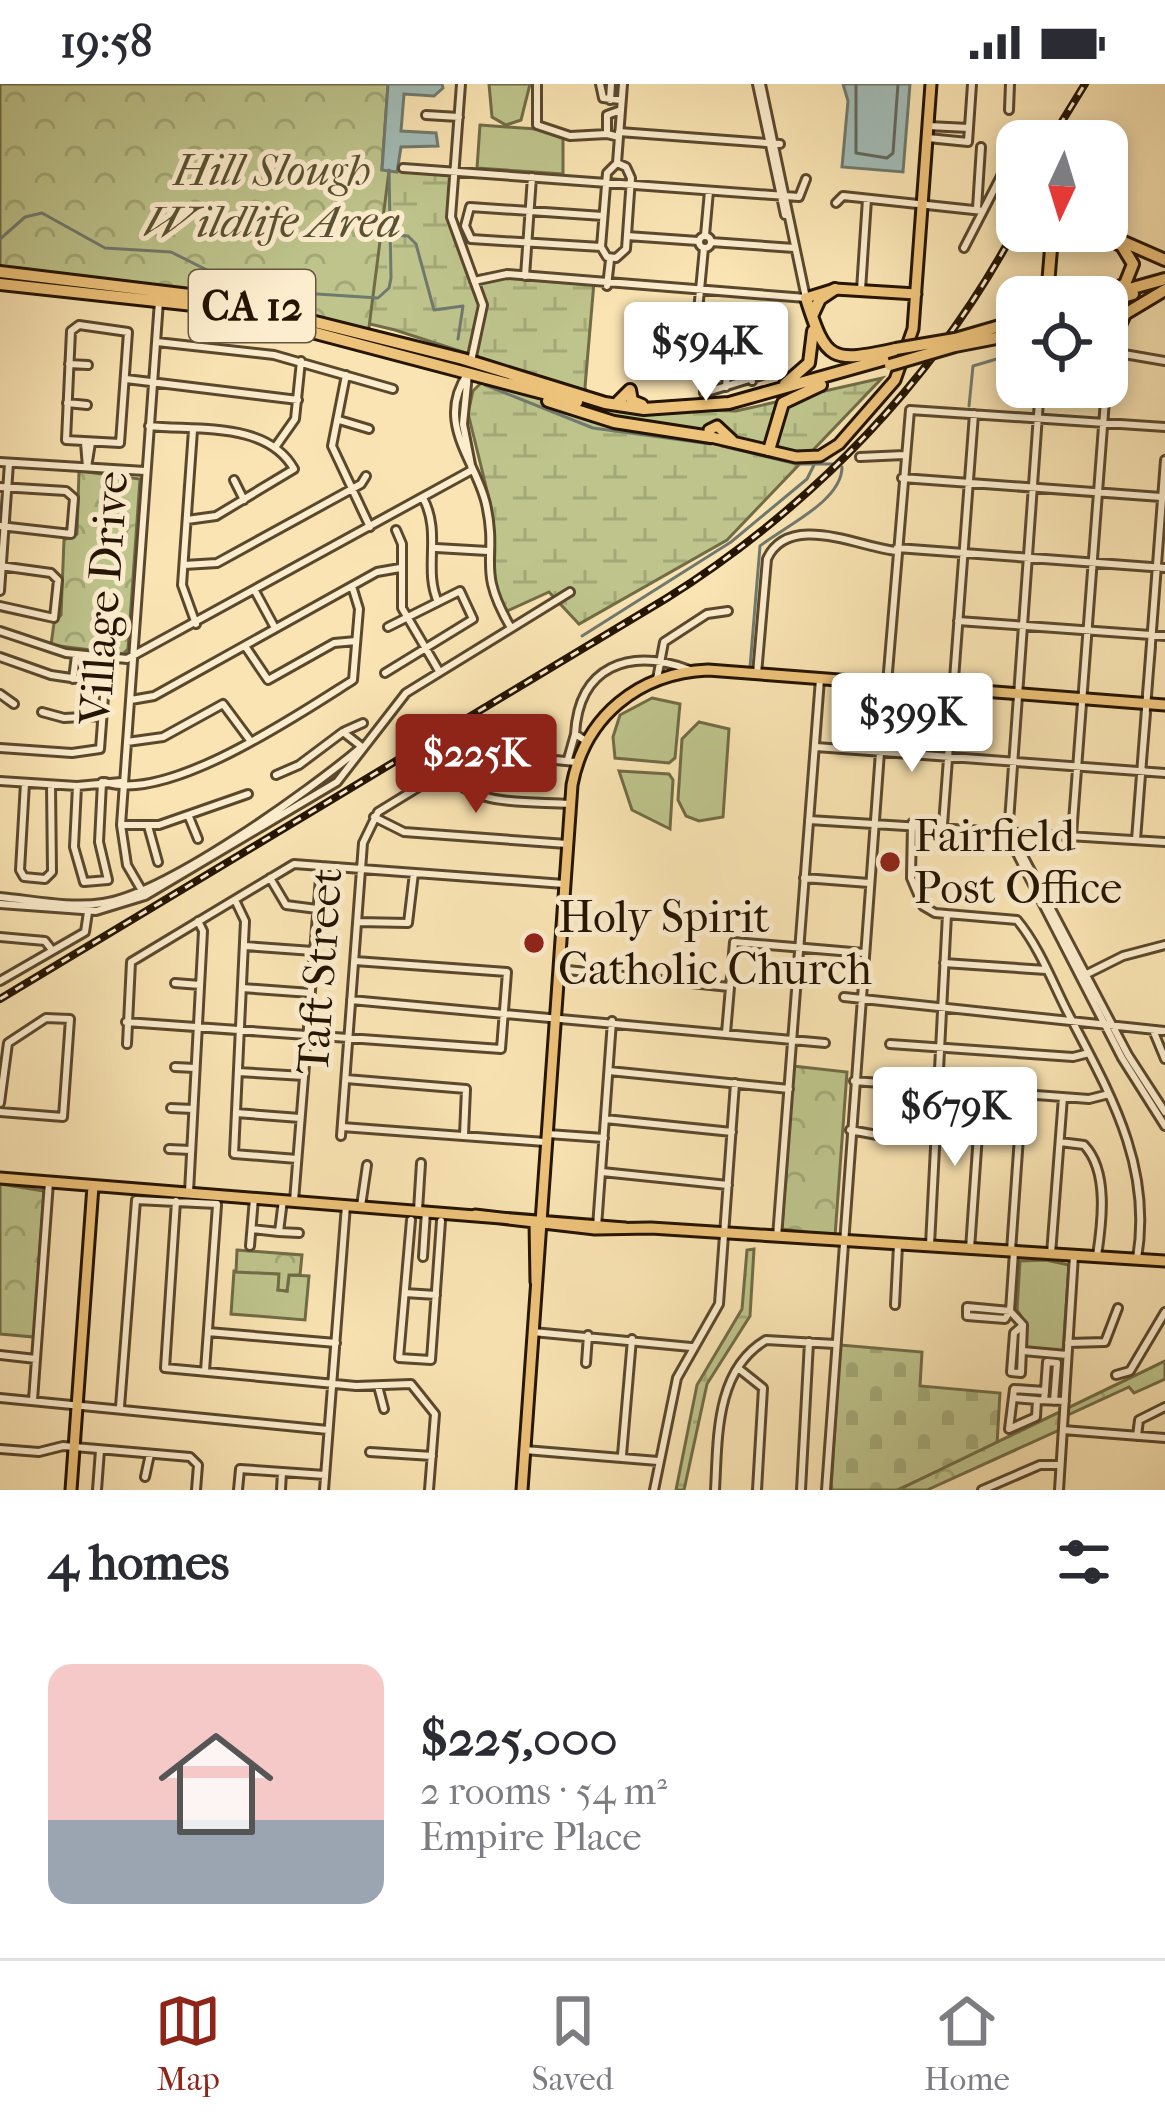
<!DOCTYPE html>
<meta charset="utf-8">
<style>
:root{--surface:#fff;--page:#f2f2f3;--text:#2b2b33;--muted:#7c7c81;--line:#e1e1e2;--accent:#8f2418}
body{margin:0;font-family:"IM FELL French Canon",serif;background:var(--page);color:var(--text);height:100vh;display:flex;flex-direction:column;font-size:45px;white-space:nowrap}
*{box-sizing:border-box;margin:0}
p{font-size:39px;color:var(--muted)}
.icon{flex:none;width:66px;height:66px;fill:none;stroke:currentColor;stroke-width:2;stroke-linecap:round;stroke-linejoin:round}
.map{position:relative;height:1406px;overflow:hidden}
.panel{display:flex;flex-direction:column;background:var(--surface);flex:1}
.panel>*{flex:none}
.needle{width:78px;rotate:184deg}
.buttons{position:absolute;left:996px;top:36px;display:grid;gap:24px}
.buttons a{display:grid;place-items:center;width:132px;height:132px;border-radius:24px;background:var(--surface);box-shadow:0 6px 18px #0003;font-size:60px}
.price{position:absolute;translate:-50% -102px;padding:0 27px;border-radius:12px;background:#fff;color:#222;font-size:39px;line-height:78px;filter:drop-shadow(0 3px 6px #0008)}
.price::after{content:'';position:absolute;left:50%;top:72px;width:36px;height:27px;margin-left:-18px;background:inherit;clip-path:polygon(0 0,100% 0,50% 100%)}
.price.active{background:var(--accent);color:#fff}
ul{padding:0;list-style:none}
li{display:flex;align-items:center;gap:36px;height:300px;padding:0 48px}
li span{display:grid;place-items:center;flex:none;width:336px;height:240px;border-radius:24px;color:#555}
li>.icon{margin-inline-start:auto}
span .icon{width:144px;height:144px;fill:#fffc;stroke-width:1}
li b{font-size:51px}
h2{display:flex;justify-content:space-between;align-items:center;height:144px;padding:0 48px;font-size:51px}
.status{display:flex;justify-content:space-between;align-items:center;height:84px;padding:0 60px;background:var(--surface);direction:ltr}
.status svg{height:33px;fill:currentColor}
.tabs{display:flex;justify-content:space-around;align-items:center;height:168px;border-top:3px solid var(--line);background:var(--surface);font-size:33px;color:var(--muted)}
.tabs a{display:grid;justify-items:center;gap:6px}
.tabs .active{color:var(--accent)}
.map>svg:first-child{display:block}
.grass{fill:#bec48c;stroke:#716c46;stroke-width:3}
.wetland{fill:url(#wetland-marsh);stroke:#716c46;stroke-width:3}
.cemetery{fill:url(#cemetery-stones);stroke:#716c46;stroke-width:3}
.park{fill:url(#park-crowns);stroke:#716c46;stroke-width:3}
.water{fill:#a2bcb7;stroke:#70796e;stroke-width:3}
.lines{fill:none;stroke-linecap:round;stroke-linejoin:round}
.shore{stroke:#63685c;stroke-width:3}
.stream{stroke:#70796e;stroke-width:3}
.minor-casing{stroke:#5a482d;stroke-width:12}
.major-casing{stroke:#241400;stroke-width:15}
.highway-casing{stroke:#241400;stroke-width:16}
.minor{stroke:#fcedce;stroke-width:6}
.major{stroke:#edc27a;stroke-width:9}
.highway{stroke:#edc27a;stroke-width:10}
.rail-casing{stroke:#241400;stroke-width:8}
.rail{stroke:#fcedce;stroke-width:3;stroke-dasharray:9;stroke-linecap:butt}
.highway-bridge-casing{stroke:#241400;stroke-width:16;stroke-linecap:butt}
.highway-bridge{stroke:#edc27a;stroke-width:10}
.poi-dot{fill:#8f2418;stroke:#fcedce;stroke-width:4.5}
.labels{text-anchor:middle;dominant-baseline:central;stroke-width:10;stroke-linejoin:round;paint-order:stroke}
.shield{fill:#fcedce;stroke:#65553e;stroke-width:3}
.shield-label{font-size:42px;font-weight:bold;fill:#241400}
.park-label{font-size:45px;font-style:italic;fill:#5a5231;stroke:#fcedce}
.street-label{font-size:45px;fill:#241400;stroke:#fcedce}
.poi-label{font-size:45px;fill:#241400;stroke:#fcedce;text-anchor:start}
</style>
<div class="status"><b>19:58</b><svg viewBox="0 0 49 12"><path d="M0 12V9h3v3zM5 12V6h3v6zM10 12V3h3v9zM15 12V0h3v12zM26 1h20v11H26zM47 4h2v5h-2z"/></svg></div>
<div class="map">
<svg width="1165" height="1406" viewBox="0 0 1165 1406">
<defs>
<pattern id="wetland-marsh" width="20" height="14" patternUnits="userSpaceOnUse" patternTransform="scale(3)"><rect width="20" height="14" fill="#bec48c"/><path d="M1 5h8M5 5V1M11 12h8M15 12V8" fill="none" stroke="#a3a877"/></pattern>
<pattern id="cemetery-stones" width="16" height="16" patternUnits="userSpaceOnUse" patternTransform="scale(3)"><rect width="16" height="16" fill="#bec48c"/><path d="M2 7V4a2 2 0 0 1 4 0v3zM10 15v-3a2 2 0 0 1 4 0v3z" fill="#a3a877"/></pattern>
<pattern id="park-crowns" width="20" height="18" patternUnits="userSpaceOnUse" patternTransform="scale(3)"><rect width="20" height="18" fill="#bec48c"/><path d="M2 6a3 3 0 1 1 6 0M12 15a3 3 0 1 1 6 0" fill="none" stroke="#a3a877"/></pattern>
</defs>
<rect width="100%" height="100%" fill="#fae4b3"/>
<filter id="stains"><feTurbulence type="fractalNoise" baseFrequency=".00167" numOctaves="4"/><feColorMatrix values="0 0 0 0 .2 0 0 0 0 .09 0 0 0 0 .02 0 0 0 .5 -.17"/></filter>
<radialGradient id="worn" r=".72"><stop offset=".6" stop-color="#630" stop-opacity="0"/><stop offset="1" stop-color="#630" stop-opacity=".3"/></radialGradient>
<path class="grass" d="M489,0H530L521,36L506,41L492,33Z
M480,41L563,47V90L477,84Z
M652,614L680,620L675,674L669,679L615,674L613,653L620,631Z
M699,638L729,645L723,733L699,737L686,732L678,716L682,655Z
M619,687L669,690L673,696L670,745L632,726Z
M1046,1176L1069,1181L1063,1267L1024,1264L1026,1240L1017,1226L1020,1177Z
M234,1187L280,1190L278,1206L287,1207L289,1191L309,1192L305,1236L231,1230Z"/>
<path class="wetland" d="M0,0H397L392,86L450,90L448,125L476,192L503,187L594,198L585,303L590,323L736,327L882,294L727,456L579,540L549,508L507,527L494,506L490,419L468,329L473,307L500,280L395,246L190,197Z
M754,1165L750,1232L707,1300L684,1406H676L697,1301L742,1225L747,1166Z"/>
<path class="cemetery" d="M840,1261L922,1268L920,1302L1000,1309L997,1360L897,1406H831Z"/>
<path class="park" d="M0,0H388L382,85L389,87L368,251L223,215L0,188Z
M79,387L140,395L128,565L123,570L51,561L54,539L61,531L64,456L77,450Z
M793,982L847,988L835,1152L782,1145Z
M0,1100L44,1107L34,1253L0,1250Z
M237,1166L302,1171L300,1191H289L287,1207L278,1206L279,1190L236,1188Z
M1165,1277V1295L1134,1309L1129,1303L1068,1331L1066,1343L927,1406H898Z"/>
<path class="water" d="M388,0H442L443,4L434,12L404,10L401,47L436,49L438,62L401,63L397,88L382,86Z
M843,0H910L903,88L842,83L848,17Z"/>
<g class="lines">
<path class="shore" d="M856,0V69L887,74L893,69L898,0"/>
<path class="stream" d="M390,151L408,152L416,160L434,226L463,222L458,255
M0,155L25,133L42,129L105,164L171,168L213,189L302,209L378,214L389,204L391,194L389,86
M485,301L593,344L711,360
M969,322L973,282L1017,269
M722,362L797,380H837
M582,552L731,458L807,395L814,381
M750,583L760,462C785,442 842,417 842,383"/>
<defs>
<path id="minor" d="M461,0L451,133L483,221L471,277
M537,0V41L570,52L607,50
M600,0L603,14L620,16
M757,0L785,131
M610,16L611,0
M1009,26L1010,0
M426,31L459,33
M928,42L969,44
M619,48L780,60
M619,53L607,50V31L621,26
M928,54L968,58L972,0
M1019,57L1026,44
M617,79L626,83L631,94L626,165L616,174L607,173L601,163L607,89Z
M617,79L623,0
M403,84L799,113L806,95
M836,119L843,112L983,127
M977,124L981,63
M705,151L709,107
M699 158a6 6 0 1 1 12 0a6 6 0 1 1-12 0Z
M627,152L698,157
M711,158L794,164
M601,163L471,155L465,142L470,123L603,132
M704,164L696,248L779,258L778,286L704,309L705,251
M964,164L1017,61
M525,192L532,93
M474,197L507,190L806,214L761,0
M607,202L610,176
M861,206L867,115
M79,241L128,248L120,359L66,356L71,247Z
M157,258L274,271L393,305
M1124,270L1165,277
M69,280L88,281
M1107,285L1108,267
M468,289C434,339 476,376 486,420C499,478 475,482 511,544
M468,290L463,340L472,386
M346,291L332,362L370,443
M126,295L298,316
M752,297L754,254
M726,303L730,253
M1040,303L1008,752L1122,974L1165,1042
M67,319L87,321
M339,336L369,345
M149,342C197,347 267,337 294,385L216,432L187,436
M193,346L182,501L196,540
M85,359L87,383
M276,362L295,335L301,277
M860,373L904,371
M0,378L145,387
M87,383L91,359
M902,394L1161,413
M234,396L244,416
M0,403L66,407L74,414L71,450L0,442
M423,414C442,449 423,485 438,518
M396,446L402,460V524L439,587
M436,464L488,467
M897,464L1165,484
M184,481L217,479L361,400L366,392
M0,482L51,489L58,496L54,534L0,522
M0,507L9,379
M255,507L275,544
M958,537L1165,552
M0,547L66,569L127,575L472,386
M245,562L268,596L334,559L356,557
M0,573L51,591L105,599L100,665L72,669L0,664
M385,589L473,535L460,507L388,543
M757,590L767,475C789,427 861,464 897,467
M73,595L76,571
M657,595L664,558L707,530L728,527
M887,600L910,326L1165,343
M0,610L14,620
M1147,610L1151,562
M131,616L154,612L377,488L400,484
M42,628L64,634L102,632
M345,647L363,639
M586,657L575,650C579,582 629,563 690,586
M127,658L163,653L223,620L249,655
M816,663L1165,689
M568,675L575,650
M1142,677L1146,629
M446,687C472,724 528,717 570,720
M276,691L299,681L343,648L362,663
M0,697L77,702L121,698
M105,698C167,720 299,630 353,596L359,525L352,502
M25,699L20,786L24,793L45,795L52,788L51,701
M77,702L74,763L84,798L108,796L99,758L102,698
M189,733L198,755
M374,733L404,748L567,760
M809,736L1165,758
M912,739L911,794L923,822L935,829L1017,836C1038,861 1052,897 1067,927C1109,1008 1153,1081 1137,1175
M121,741H159L248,710
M943,741L974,330
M148,742L158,778
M1011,749L1128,971L1165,1028
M1072,751L1106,303
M1136,756L1165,376
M270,794L286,821L317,825
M804,794L869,799
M145,812L127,781L121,741L159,217
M0,813C33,816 70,824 103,819C166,810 309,707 359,665
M235,816L245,837L234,1070L297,1075
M0,820L96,827L145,812L337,698L406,609L570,508
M358,838L408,839L414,789
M0,853L45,857L52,866
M245,862L313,867
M944,879L1046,886
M558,885L729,903
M1085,891L1123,872L1165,861
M0,897L85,848L88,828
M175,899L200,901
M242,904L311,909
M844,913L1165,947
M351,916L825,959
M126,938L501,965L507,888L355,877
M1153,946L1165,975
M726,949L734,858L864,869
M127,960L131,878L294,780L564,800
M890,960L1073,973L1089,969
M175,983L195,984
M609,987L789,1005
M238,988L304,992
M346,995L466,1005L464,1051
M854,997L1089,1015L1109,1010
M0,1019L8,959L46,934L70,935L63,1033L0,1028
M171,1024L193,1025
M236,1029L300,1034
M605,1035L732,1048
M342,1043L545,1058
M850,1046L899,1055L905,1049L900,1044L886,1048
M548,1050L604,1054
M341,1052L363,759L378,728L466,674L493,670L576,678
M1060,1058L1084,1061C1109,1087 1102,1139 1097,1172
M169,1065L191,1066
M602,1088L728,1101
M189,1108L203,847L198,837
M176,1117L165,1284L356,1302L411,1300L435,1330L429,1406
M294,1117L321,782
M361,1122L367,1081
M418,1126L421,1079
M411,1136L399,1274L431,1276L441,1137
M597,1143L612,937
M252,1145L279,1148L283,1116
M279,1148L299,1149
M777,1153L820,595
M930,1161L947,830
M250,1162L254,1114
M970,1165L981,1007
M1011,1167L1022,1010
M1014,1168L1010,1227L1023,1241
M1051,1170L1063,1013
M423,1173L426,1127
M405,1209L436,1211
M895,1221L898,1161
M967,1223L1010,1227L1005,1235L967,1232Z
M1023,1241L1021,1289L1011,1288L1014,1249Z
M208,1248L336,1259
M533,1248L691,1263
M1068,1259L1105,1258L1118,1224
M1023,1267L1067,1271
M0,1271L36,1275
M586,1279L588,1251
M738,1284L763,1304L757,1406
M205,1287L217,1121
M1116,1291L1130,1287L1165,1228
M378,1302L384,1325
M1045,1306L1047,1278L1057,1279L1054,1317
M0,1314L328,1346
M1014,1314L1037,1316
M33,1316L49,1098
M1044,1316L1045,1307L1014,1305L1009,1345L1036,1333L1037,1316L1065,1317
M120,1323L136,1116L217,1120
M1063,1346L1165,1354
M1137,1352L1139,1336L1165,1323
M0,1365L39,1368L63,1362L190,1373L198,1381L196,1406
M525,1366L658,1377
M370,1368L432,1372
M622,1371L632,1255
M145,1393L150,1370
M97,1406L100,1366
M238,1406L240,1385L325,1391
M281,1406L282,1388
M324,1406L346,1121
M654,1406L677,1294L719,1220L735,999
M715,1406C718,1354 715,1286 766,1256L835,1260
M801,1406L809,1258
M826,1406L880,668
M982,1406L1040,1381H1060
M1059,1406L1074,1171"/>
<path id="major" d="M806,214L835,205L916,210
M732,356L717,342L709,346L711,353L796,373L820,372L839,360L895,296L913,245L931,0
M0,1094L625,1144
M475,1131L595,1145L651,1144L1165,1177
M535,1138L536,1198
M71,1406L93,1102
M522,1406L572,701C585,632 639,589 708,586L1165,621"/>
<path id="highway" d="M1096,147L1122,162L1133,180L1125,200L1098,213
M1124,158L1165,176
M0,188L223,215L463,275L605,319L644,325L729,319L893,273
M0,200L221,224L577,318
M1122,207L1165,195
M1047,213L1051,165L1063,147
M806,214C826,278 831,279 896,265
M1107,218L1133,210
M812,232L820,215L835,205
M955,255L1017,237
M955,262L1017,250
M1108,267L1125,230L1165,206
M785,300L809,279L813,247
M548,317L614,338L711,353
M618,318L630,306L632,317L642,321
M769,366L783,319L821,301"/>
</defs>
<use href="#minor" class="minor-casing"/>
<use href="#major" class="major-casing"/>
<use href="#highway" class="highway-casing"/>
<use href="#minor" class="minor"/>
<use href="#major" class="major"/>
<use href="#highway" class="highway"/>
<defs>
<path id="rail" d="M1050,57L1085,0
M0,915L667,514C813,422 935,296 1017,142"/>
</defs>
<use href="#rail" class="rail-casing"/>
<use href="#rail" class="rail"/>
<defs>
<path id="highway-bridge" d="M896,265L955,255
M890,281L955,262"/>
</defs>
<use href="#highway-bridge" class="highway-bridge-casing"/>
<use href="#highway-bridge" class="highway-bridge"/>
</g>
<g class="poi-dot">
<circle cx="890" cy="778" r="12"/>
<circle cx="534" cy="859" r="12"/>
</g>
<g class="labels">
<rect class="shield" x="189" y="186" width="126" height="72" rx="9"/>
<g class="shield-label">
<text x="252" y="222">CA 12</text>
</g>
<g class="park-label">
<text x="272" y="86">Hill Slough<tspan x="272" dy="52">Wildlife Area</tspan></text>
</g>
<g class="street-label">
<text transform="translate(104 514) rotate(-86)">Village Drive</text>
<text transform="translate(320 887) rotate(-86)">Taft Street</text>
</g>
<g class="poi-label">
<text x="914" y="752">Fairfield<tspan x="914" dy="52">Post Office</tspan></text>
<text x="558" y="833">Holy Spirit<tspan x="558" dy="52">Catholic Church</tspan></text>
</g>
</g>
<rect width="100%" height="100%" filter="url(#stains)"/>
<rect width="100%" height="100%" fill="url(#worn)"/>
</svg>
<div class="buttons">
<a><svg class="needle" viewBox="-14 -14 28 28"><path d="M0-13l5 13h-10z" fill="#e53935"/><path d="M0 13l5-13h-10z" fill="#7c7c81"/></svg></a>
<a><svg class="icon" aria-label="locate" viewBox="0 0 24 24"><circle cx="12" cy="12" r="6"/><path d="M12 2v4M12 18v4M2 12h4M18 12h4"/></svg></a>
</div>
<b class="price" style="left:706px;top:320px">$594K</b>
<b class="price" style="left:912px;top:691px">$399K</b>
<b class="price active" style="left:476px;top:732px">$225K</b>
<b class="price" style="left:955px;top:1085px">$679K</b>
</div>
<section class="panel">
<h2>4 homes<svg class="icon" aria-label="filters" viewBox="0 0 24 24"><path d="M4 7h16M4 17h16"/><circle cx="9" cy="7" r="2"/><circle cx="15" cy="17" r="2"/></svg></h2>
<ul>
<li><span style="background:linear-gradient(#f6c9c9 65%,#9aa5b1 0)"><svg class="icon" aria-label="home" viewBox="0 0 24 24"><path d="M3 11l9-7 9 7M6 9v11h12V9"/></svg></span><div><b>$225,000</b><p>2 rooms · 54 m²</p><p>Empire Place</p></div></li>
</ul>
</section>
<nav class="tabs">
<a class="active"><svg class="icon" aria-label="map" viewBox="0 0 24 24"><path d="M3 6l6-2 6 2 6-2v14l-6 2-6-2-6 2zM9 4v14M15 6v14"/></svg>Map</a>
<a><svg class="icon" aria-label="saved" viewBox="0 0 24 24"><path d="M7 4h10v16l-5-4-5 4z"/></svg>Saved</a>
<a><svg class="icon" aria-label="home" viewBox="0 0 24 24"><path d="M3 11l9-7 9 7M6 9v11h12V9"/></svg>Home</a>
</nav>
